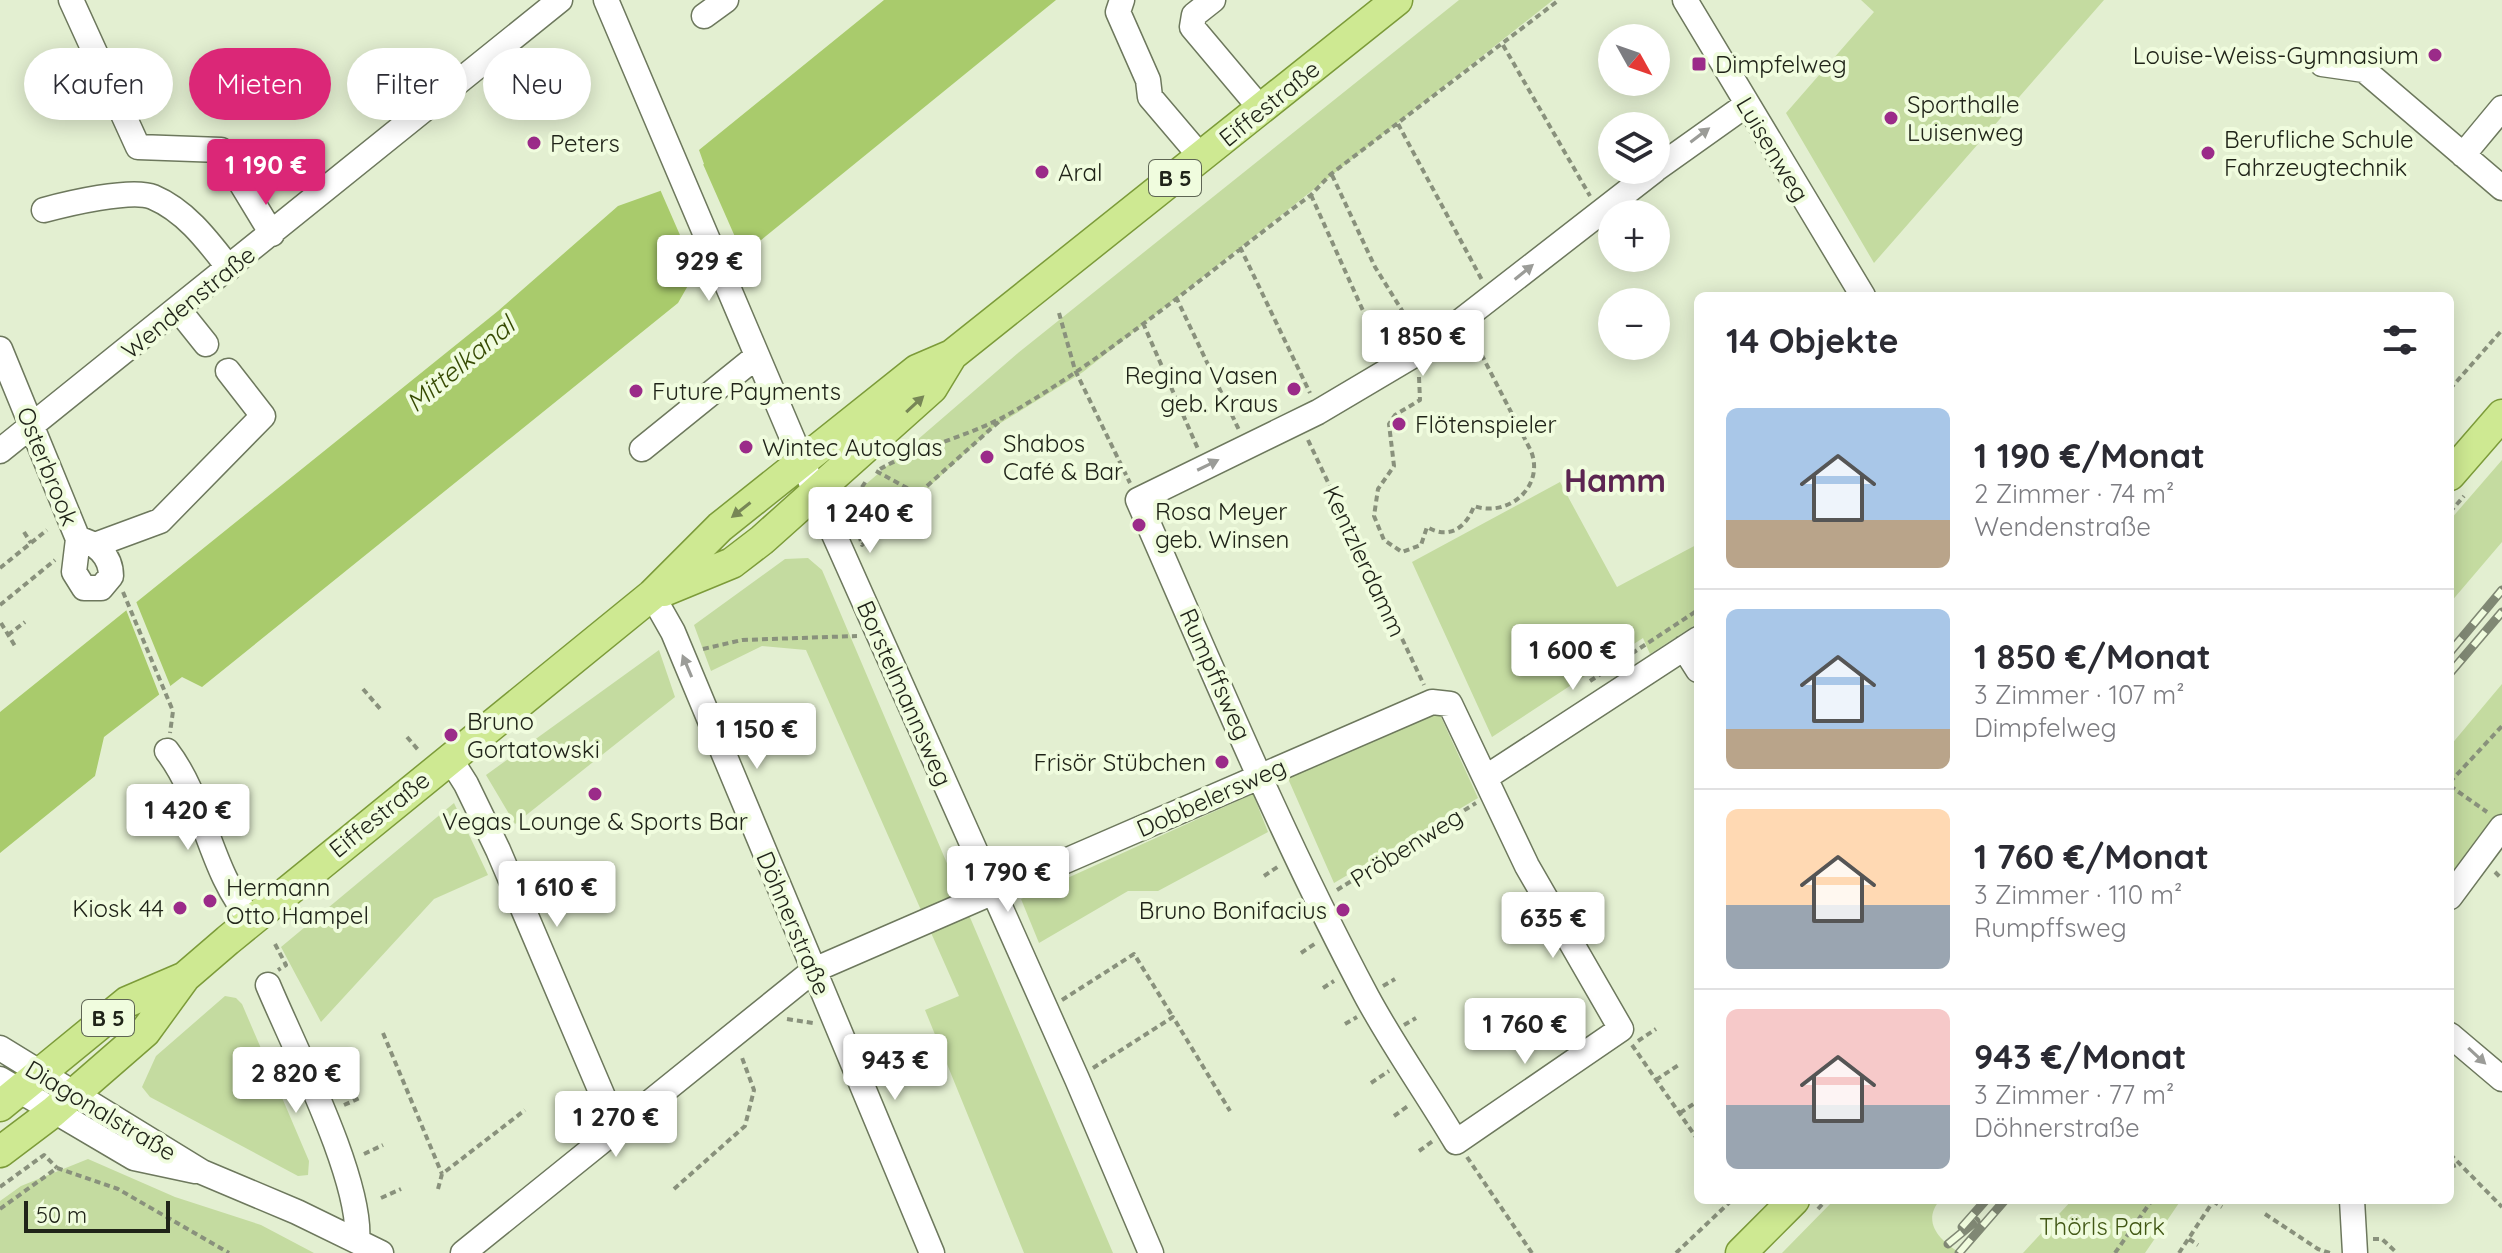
<!DOCTYPE html>
<html lang="de">
<meta charset="utf-8">
<style>
:root{--surface:#fff;--page:#f7f7f7;--text:#2b2b33;--muted:#7c7c81;--line:#e1e1e2;--accent:#db2777}
body{margin:0;font-family:Quicksand,sans-serif;background:var(--page);color:var(--text);height:100vh;display:flex;flex-direction:column;font-size:30px;white-space:nowrap}
*{box-sizing:border-box;margin:0}
p{font-size:26px;color:var(--muted)}
.icon{flex:none;width:44px;height:44px;fill:none;stroke:currentColor;stroke-width:2;stroke-linecap:round;stroke-linejoin:round}
.map{position:relative;flex:1;overflow:hidden}
.side{position:absolute;left:1694px;top:292px;width:760px;height:912px;display:flex;flex-direction:column;background:var(--surface);border-radius:12px;box-shadow:0 4px 20px #0003}
.side>*{flex:none}
.hud{position:absolute;left:24px;top:48px;width:760px;height:72px;display:flex;gap:16px}
.needle{width:52px;rotate:130deg}
.tools{position:absolute;left:1598px;top:24px;display:grid;gap:16px}
.tools a{display:grid;place-items:center;width:72px;height:72px;border-radius:50%;background:var(--surface);box-shadow:0 4px 20px #0003;font-size:40px}
.scale{position:absolute;left:24px;bottom:20px;width:146px;box-sizing:border-box;padding-left:8px;border:4px solid #202419;border-top:0;font-size:22px;line-height:28px;white-space:nowrap;color:#202419;-webkit-text-stroke:6px #f0fcde;paint-order:stroke}
.price{position:absolute;translate:-50% -68px;padding:0 18px;border-radius:8px;background:#fff;color:#222;font-size:26px;line-height:52px;filter:drop-shadow(0 2px 4px #0008)}
.price::after{content:'';position:absolute;left:50%;top:48px;width:24px;height:18px;margin-left:-12px;background:inherit;clip-path:polygon(0 0,100% 0,50% 100%)}
.price.on{background:var(--accent);color:#fff}
ul{padding:0;list-style:none}
li{display:flex;align-items:center;gap:24px;height:200px;padding:0 32px}
li+li{border-top:2px solid var(--line)}
li span{display:grid;place-items:center;flex:none;width:224px;height:160px;border-radius:12px;color:#555}
li>.icon{margin-inline-start:auto}
span .icon{width:96px;height:96px;fill:#fffc;stroke-width:1}
li b{font-size:34px}
h2{display:flex;justify-content:space-between;align-items:center;height:96px;padding:0 32px;font-size:34px}
.tag{padding:0 28px;border-radius:36px;background:var(--surface);box-shadow:0 4px 20px #0003;font-size:28px;line-height:72px}
.tag.on{background:var(--accent);color:#fff}
.map>svg:first-child{display:block}
.green{fill:#c4dba0}
.water{fill:#a9cb6c}
.pier{fill:#e3efd1}
.lines{fill:none;stroke-linecap:round;stroke-linejoin:round}
.minor-casing{stroke:#6d785d;stroke-width:27}
.major-casing{stroke:#7c9b39;stroke-width:33}
.path{stroke:#89917c;stroke-width:4;stroke-dasharray:6 4;stroke-linecap:butt}
.minor{stroke:#fff;stroke-width:24}
.major{stroke:#cee992;stroke-width:30}
.rail-casing{stroke:#808874;stroke-width:9}
.rail{stroke:#f0fcde;stroke-width:6;stroke-dasharray:18;stroke-linecap:butt}
.oneway{fill:#9b9c98}
.oneway2{fill:#778656}
.poi-dot{fill:#9b2b89;stroke:#f0fcde;stroke-width:3}
.labels{text-anchor:middle;dominant-baseline:central;stroke-width:8;stroke-linejoin:round;paint-order:stroke}
.shield{fill:#f0fcde;stroke:#5e6554;stroke-width:2}
.shield-label{font-size:22px;font-weight:bold;fill:#202419}
.poi-label{font-size:24px;fill:#202419;stroke:#f0fcde;text-anchor:start}
.street-label{font-size:24px;fill:#202419;stroke:#f0fcde}
.park-label{font-size:24px;fill:#435916;stroke:#f0fcde}
.water-label{font-size:26px;font-style:italic;fill:#374b03;stroke:#f0fcde}
.district-label{font-size:32px;font-weight:bold;fill:#5c2551;stroke:#f0fcde}
</style>
<div class="map">
<svg width="2502" height="1253" viewBox="0 0 2502 1253">
<rect width="100%" height="100%" fill="#e3efd1"/>
<path class="green" d="M1459,0H1553L1083,372L994,427L873,538L856,509L865,485L1018,353Z
M1861,0H2104L1874,263L1786,113L1874,12Z
M2502,460V542L2450,603V520Z
M1560,482L1617,587L1698,544V623L1650,654L1643,638L1492,737L1412,562Z
M808,558L822,570L1113,1253H1024L925,1010L959,996L806,650L762,646L711,671L694,625L785,559Z
M659,650L675,697L515,824L486,775Z
M2502,684V813L2450,876V746Z
M1436,706L1478,798L1334,883L1286,774Z
M1253,794L1268,832L1158,891H1128L1039,943L1021,899Z
M454,803L488,875L434,899L321,1022L281,947Z
M225,996L236,998L242,1004L309,1161L308,1175L298,1176L150,1097L142,1087L156,1056Z
M88,1159L175,1197L261,1225L314,1253H0V1201L21,1186Z
M1834,1200H1940C1921,1222 1940,1241 1960,1253H1782Z
M2072,1200H2181L2145,1253H2023Z"/>
<path class="water" d="M884,0H1056L744,254L738,249L691,272L690,282L678,303L202,687L182,677L104,737L95,776L0,853V712L498,311L618,206L660,191L704,164L699,150Z"/>
<path class="pier" d="M699,155L743,255L737,254L697,274L659,187L700,162Z
M135,599L172,690L161,699L125,607Z"/>
<g class="lines">
<defs>
<path id="minor" d="M71,0L138,147L221,150L272,234
M606,0L816,494L1077,1079L1151,1253
M1122,0L1118,12L1148,80L1150,97L1201,157
M1213,0L1194,15L1192,27L1261,109
M1685,0L1863,296
M704,16L726,0
M2322,64L2364,70L2502,188
M2463,155L2502,108
M1656,169L1746,105
M44,210C66,204 132,188 153,197C186,211 208,241 229,268
M178,309L206,344
M0,349L78,539L74,572L84,588H101L111,576C111,556 96,542 78,539
M642,449L757,356
M0,451L560,0
M95,545L160,521L263,416L228,371
M652,595L673,632L932,1253
M1684,648L1698,670
M167,751C206,802 209,872 252,920
M449,757L466,784L498,850L616,1127
M1488,776L1698,639
M2450,897L2502,827
M268,985C293,1045 363,1181 357,1241
M2450,1035L2502,1079
M0,1048L202,1172L297,1212L381,1253
M0,1079L134,1158L195,1171
M2352,1200L2355,1253
M463,1253L814,970L1432,702L1450,704L1527,866L1621,1029L1456,1142C1427,1093 1394,1047 1367,997C1281,836 1211,666 1138,500L1318,412L1426,348L1655,170"/>
<path id="major" d="M2450,475L2502,415
M664,591L732,563L762,540L932,388L952,355
M0,1106L127,1002L183,978
M0,1152L53,1112L145,1032L185,977L228,940L652,595L720,527L917,370L952,355L1397,0
M1741,1253L1794,1200"/>
</defs>
<use href="#minor" class="minor-casing"/>
<use href="#major" class="major-casing"/>
<path class="path" d="M1503,45L1590,196
M1398,124L1482,280
M1332,175L1375,267L1416,333
M1311,195L1382,353
M1240,247L1310,393
M1176,297L1239,430
M1059,313L1075,370L1130,483
M1143,323L1198,449
M1419,377L1420,400L1395,415L1389,424L1394,466L1378,489L1374,516L1384,540L1402,552L1421,545L1427,527C1449,540 1466,528 1474,506C1509,518 1545,486 1531,451L1472,336
M2450,389L2502,330
M1308,440L1424,685
M880,469C921,446 968,437 1009,414C1115,353 1213,268 1311,195L1331,174L1559,0
M876,471L918,494L1003,418
M918,494L862,545L851,506Z
M851,504L866,481
M2450,512L2464,496
M24,532L31,543
M0,568L47,530
M123,592L173,711L170,733
M0,605L55,560
M1,623L15,646
M8,635L25,622
M703,649L742,640L857,636
M1590,681L1698,610
M363,689L382,711
M407,737L420,752
M2450,782L2502,726
M2450,786L2487,812
M1418,839L1423,849
M1384,860L1390,871
M2495,872L2502,879
M1264,876L1279,866
M1337,890L1476,803
M1288,913L1299,906
M275,944L286,965L278,970
M1301,953L1316,943
M1383,986L1395,979
M1323,988L1334,981
M1062,1000L1134,954L1173,1017
M787,1019L813,1023
M1345,1024L1357,1017
M1404,1025L1416,1018
M383,1033L442,1174
M1638,1041L1656,1029
M1632,1045L1698,1140
M326,1060L343,1053
M1093,1068L1173,1017L1230,1111
M1656,1080L1680,1064
M1371,1083L1389,1071
M344,1105L362,1097
M1680,1113L1698,1101
M1394,1116L1408,1106
M1419,1151L1433,1141
M364,1154L383,1145
M2450,1154L2502,1207
M1467,1157L1532,1253
M2450,1167L2460,1164
M0,1187L44,1155L57,1168
M438,1189L442,1174L525,1110
M674,1189L745,1126L754,1090L741,1055
M381,1198L401,1189
M2213,1201L2222,1207
M0,1209L57,1168L118,1189L229,1253
M1818,1209L1826,1200
M2265,1214L2318,1249L2330,1253
M2189,1239L2198,1245
M2373,1239H2382L2397,1253
M1676,1253L1732,1200
M2115,1253L2152,1200
M2179,1253L2214,1200"/>
<use href="#minor" class="minor"/>
<use href="#major" class="major"/>
<defs>
<path id="rail" d="M2450,652L2502,590
M2450,673L2502,612
M1962,1227L1986,1200
M1948,1244L1976,1221
M1959,1253L2005,1200"/>
</defs>
<use href="#rail" class="rail-casing"/>
<use href="#rail" class="rail"/>
</g>
<defs><path id="oneway-solid" d="M-6-.8H1V-3.2L6.5 0L1 3.2V.8H-6Z" transform="scale(2)"/></defs>
<g class="oneway">
<use href="#oneway-solid" transform="translate(1700 135) rotate(-37)"/>
<use href="#oneway-solid" transform="translate(1524 272) rotate(-39)"/>
<use href="#oneway-solid" transform="translate(1208 465) rotate(-26)"/>
<use href="#oneway-solid" transform="translate(687 666) rotate(-113)"/>
<use href="#oneway-solid" transform="translate(2477 1056) rotate(43)"/>
</g>
<g class="oneway2">
<use href="#oneway-solid" transform="translate(915 404) rotate(-43)"/>
<use href="#oneway-solid" transform="translate(741 510) rotate(142)"/>
</g>
<g class="poi-dot">
<circle cx="2435" cy="55" r="8"/>
<rect x="1691" y="56" width="16" height="16" rx="4"/>
<circle cx="1891" cy="118" r="8"/>
<circle cx="534" cy="143" r="8"/>
<circle cx="2208" cy="153" r="8"/>
<circle cx="1042" cy="172" r="8"/>
<circle cx="1294" cy="389" r="8"/>
<circle cx="636" cy="391" r="8"/>
<circle cx="1399" cy="424" r="8"/>
<circle cx="746" cy="447" r="8"/>
<circle cx="987" cy="457" r="8"/>
<circle cx="1139" cy="525" r="8"/>
<circle cx="451" cy="735" r="8"/>
<circle cx="1222" cy="762" r="8"/>
<circle cx="595" cy="794" r="8"/>
<circle cx="210" cy="901" r="8"/>
<circle cx="180" cy="908" r="8"/>
<circle cx="1343" cy="910" r="8"/>
</g>
<g class="labels">
<g class="shield">
<rect x="1149" y="160" width="52" height="36" rx="6"/>
<rect x="82" y="1000" width="52" height="36" rx="6"/>
</g>
<g class="shield-label">
<text x="1175" y="178">B 5</text>
<text x="108" y="1018">B 5</text>
</g>
<g class="poi-label">
<text x="2419" y="55" text-anchor="end">Louise-Weiss-Gymnasium</text>
<text x="1715" y="64">Dimpfelweg</text>
<text x="1907" y="104">Sporthalle<tspan x="1907" dy="28">Luisenweg</tspan></text>
<text x="2224" y="139">Berufliche Schule<tspan x="2224" dy="28">Fahrzeugtechnik</tspan></text>
<text x="550" y="143">Peters</text>
<text x="1058" y="172">Aral</text>
<text x="1278" y="375" text-anchor="end">Regina Vasen<tspan x="1278" dy="28">geb. Kraus</tspan></text>
<text x="652" y="391">Future Payments</text>
<text x="1415" y="424">Flötenspieler</text>
<text x="1003" y="443">Shabos<tspan x="1003" dy="28">Café &amp; Bar</tspan></text>
<text x="762" y="447">Wintec Autoglas</text>
<text x="1155" y="511">Rosa Meyer<tspan x="1155" dy="28">geb. Winsen</tspan></text>
<text x="467" y="721">Bruno<tspan x="467" dy="28">Gortatowski</tspan></text>
<text x="1206" y="762" text-anchor="end">Frisör Stübchen</text>
<text x="595" y="821" text-anchor="middle">Vegas Lounge &amp; Sports Bar</text>
<text x="226" y="887">Hermann<tspan x="226" dy="28">Otto Hampel</tspan></text>
<text x="164" y="908" text-anchor="end">Kiosk 44</text>
<text x="1327" y="910" text-anchor="end">Bruno Bonifacius</text>
</g>
<g class="street-label">
<text transform="translate(1269 103) rotate(-39)">Eiffestraße</text>
<text transform="translate(1773 149) rotate(59)">Luisenweg</text>
<text transform="translate(188 302) rotate(-39)">Wendenstraße</text>
<text transform="translate(48 466) rotate(68)">Osterbrook</text>
<text transform="translate(1365 561) rotate(65)">Kentzlerdamm</text>
<text transform="translate(1216 674) rotate(66)">Rumpffsweg</text>
<text transform="translate(905 693) rotate(66)">Borstelmannsweg</text>
<text transform="translate(1211 797) rotate(-24)">Dobbelersweg</text>
<text transform="translate(379 814) rotate(-39)">Eiffestraße</text>
<text transform="translate(1406 847) rotate(-32)">Pröbenweg</text>
<text transform="translate(794 923) rotate(67)">Döhnerstraße</text>
<text transform="translate(101 1110) rotate(31)">Diagonalstraße</text>
</g>
<g class="park-label">
<text x="2102" y="1226">Thörls Park</text>
</g>
<g class="water-label">
<text transform="translate(460 364) rotate(-40)">Mittelkanal</text>
</g>
<g class="district-label">
<text x="1615" y="480">Hamm</text>
</g>
</g>
</svg>
<div class="tools">
<a><svg class="needle" viewBox="-14 -14 28 28"><path d="M0-13l5 13h-10z" fill="#e53935"/><path d="M0 13l5-13h-10z" fill="#7c7c81"/></svg></a>
<a><svg class="icon" aria-label="layers" viewBox="0 0 24 24"><path d="M12 4l9 5-9 5-9-5zM3 14l9 5 9-5"/></svg></a>
<a>+</a>
<a>−</a>
</div>
<div class="scale">50 m</div>
<b class="price on" style="left:266px;top:207px">1 190 €</b>
<b class="price" style="left:709px;top:303px">929 €</b>
<b class="price" style="left:1423px;top:378px">1 850 €</b>
<b class="price" style="left:870px;top:555px">1 240 €</b>
<b class="price" style="left:1573px;top:692px">1 600 €</b>
<b class="price" style="left:757px;top:771px">1 150 €</b>
<b class="price" style="left:188px;top:852px">1 420 €</b>
<b class="price" style="left:1008px;top:914px">1 790 €</b>
<b class="price" style="left:557px;top:929px">1 610 €</b>
<b class="price" style="left:1553px;top:960px">635 €</b>
<b class="price" style="left:1525px;top:1066px">1 760 €</b>
<b class="price" style="left:895px;top:1102px">943 €</b>
<b class="price" style="left:296px;top:1115px">2 820 €</b>
<b class="price" style="left:616px;top:1159px">1 270 €</b>
<div class="hud">
<a class="tag">Kaufen</a>
<a class="tag on">Mieten</a>
<a class="tag">Filter</a>
<a class="tag">Neu</a>
</div>
<section class="side">
<h2>14 Objekte<svg class="icon" aria-label="filters" viewBox="0 0 24 24"><path d="M4 7h16M4 17h16"/><circle cx="9" cy="7" r="2"/><circle cx="15" cy="17" r="2"/></svg></h2>
<ul>
<li><span style="background:linear-gradient(#a9c7e8 70%,#b9a48a 0)"><svg class="icon" aria-label="home" viewBox="0 0 24 24"><path d="M3 11l9-7 9 7M6 9v11h12V9"/></svg></span><div><b>1 190 €/Monat</b><p>2 Zimmer · 74 m²</p><p>Wendenstraße</p></div></li>
<li><span style="background:linear-gradient(#a9c7e8 75%,#b9a48a 0)"><svg class="icon" aria-label="home" viewBox="0 0 24 24"><path d="M3 11l9-7 9 7M6 9v11h12V9"/></svg></span><div><b>1 850 €/Monat</b><p>3 Zimmer · 107 m²</p><p>Dimpfelweg</p></div></li>
<li><span style="background:linear-gradient(#ffd9b3 60%,#9aa5b1 0)"><svg class="icon" aria-label="home" viewBox="0 0 24 24"><path d="M3 11l9-7 9 7M6 9v11h12V9"/></svg></span><div><b>1 760 €/Monat</b><p>3 Zimmer · 110 m²</p><p>Rumpffsweg</p></div></li>
<li><span style="background:linear-gradient(#f6c9c9 60%,#9aa5b1 0)"><svg class="icon" aria-label="home" viewBox="0 0 24 24"><path d="M3 11l9-7 9 7M6 9v11h12V9"/></svg></span><div><b>943 €/Monat</b><p>3 Zimmer · 77 m²</p><p>Döhnerstraße</p></div></li>
</ul>
</section>
</div>
